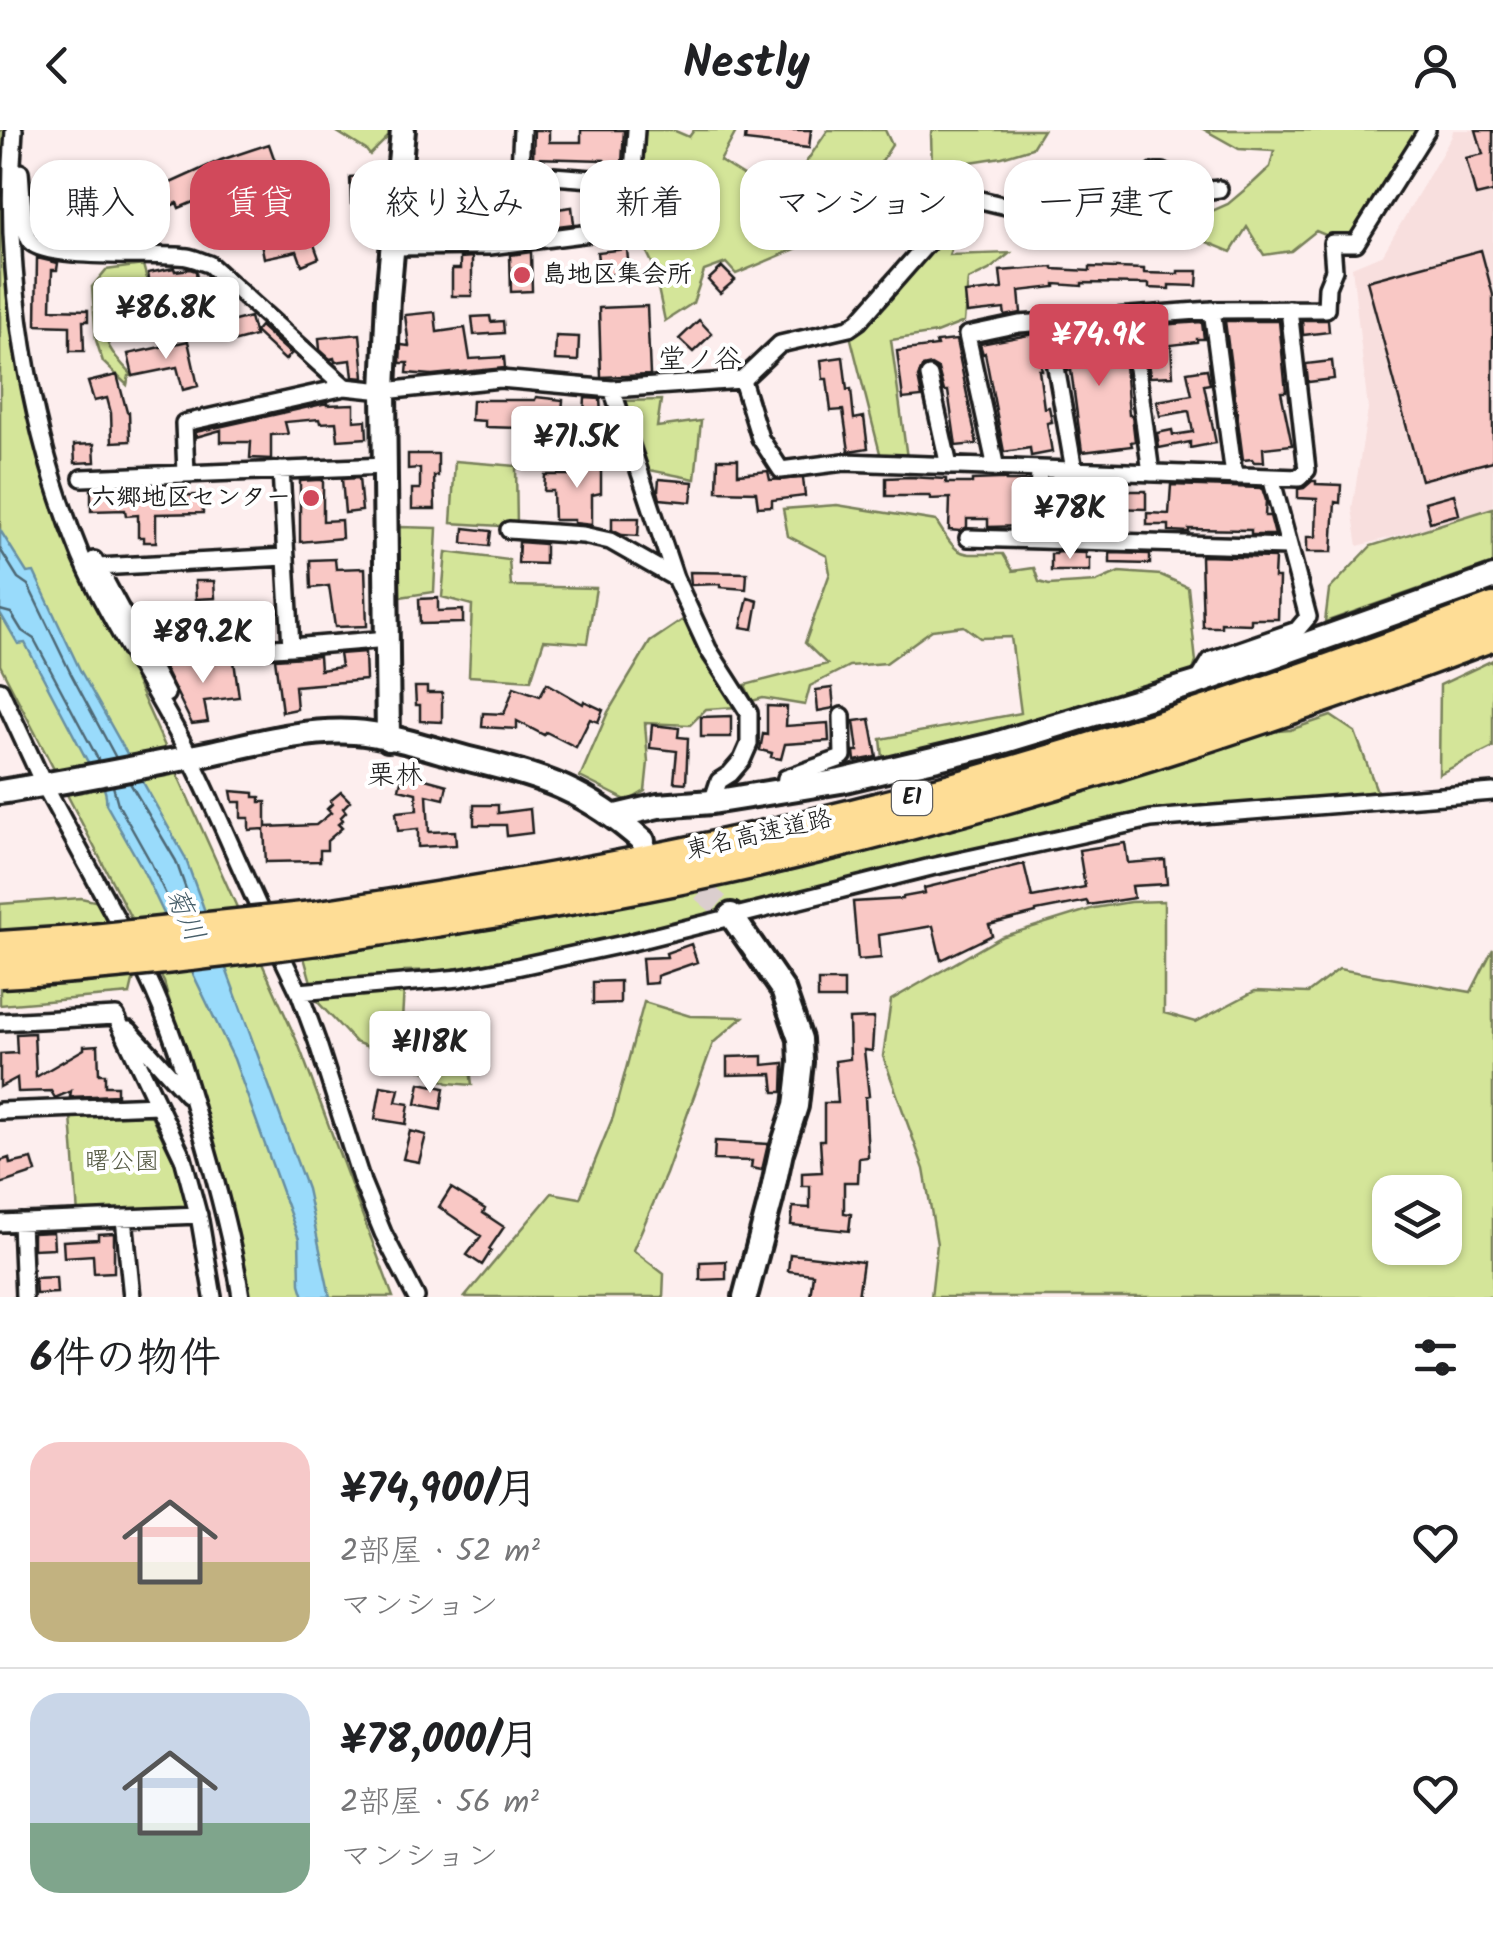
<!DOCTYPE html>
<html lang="ja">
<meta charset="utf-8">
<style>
:root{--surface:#fff;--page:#f6f6f6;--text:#202124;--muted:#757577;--line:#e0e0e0;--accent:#d1495b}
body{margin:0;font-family:Kalam,"Klee One",sans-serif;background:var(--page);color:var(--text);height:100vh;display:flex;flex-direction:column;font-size:38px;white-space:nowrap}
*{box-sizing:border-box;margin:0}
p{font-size:32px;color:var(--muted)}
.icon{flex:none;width:55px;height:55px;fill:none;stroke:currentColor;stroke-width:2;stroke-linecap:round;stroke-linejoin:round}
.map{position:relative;height:1167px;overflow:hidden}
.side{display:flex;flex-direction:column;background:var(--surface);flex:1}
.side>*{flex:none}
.banner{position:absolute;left:30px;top:30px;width:1435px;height:90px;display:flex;gap:20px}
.fabs{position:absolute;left:1372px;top:1045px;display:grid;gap:20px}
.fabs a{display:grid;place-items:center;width:90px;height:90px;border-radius:20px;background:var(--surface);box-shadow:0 2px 8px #0004;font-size:50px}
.price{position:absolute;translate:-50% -85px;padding:0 22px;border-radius:10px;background:#fff;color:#222;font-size:32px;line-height:65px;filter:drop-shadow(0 2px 5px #0008)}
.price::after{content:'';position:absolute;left:50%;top:60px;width:30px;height:22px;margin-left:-15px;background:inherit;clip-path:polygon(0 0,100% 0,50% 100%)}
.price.active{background:var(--accent);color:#fff}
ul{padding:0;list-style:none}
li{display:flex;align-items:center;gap:30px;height:250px;padding:0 30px}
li+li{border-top:2px solid var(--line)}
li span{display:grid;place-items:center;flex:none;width:280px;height:200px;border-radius:30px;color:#555}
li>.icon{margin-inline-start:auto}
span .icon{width:120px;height:120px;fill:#fffc;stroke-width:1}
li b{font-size:42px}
h2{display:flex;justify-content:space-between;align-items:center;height:120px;padding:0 30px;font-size:42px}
.tag{padding:0 35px;border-radius:30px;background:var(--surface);box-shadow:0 2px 8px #0004;font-size:35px;line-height:90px}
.tag.active{background:var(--accent);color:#fff}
header{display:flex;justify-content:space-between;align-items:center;height:130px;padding:0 30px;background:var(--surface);font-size:45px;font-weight:600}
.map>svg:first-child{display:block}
.built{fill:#f8dfde}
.green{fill:#d4e599;stroke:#78805a;stroke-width:2.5;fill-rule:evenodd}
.water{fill:#99dbfb;stroke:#678fa2;stroke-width:2.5}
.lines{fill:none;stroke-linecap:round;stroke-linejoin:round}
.shore{stroke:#4e6875;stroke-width:2.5}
.building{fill:#f9c8c5;stroke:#1c1c1c;stroke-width:2.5}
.secondary-tunnel{stroke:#dbcece;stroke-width:22;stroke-dasharray:22 11;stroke-linecap:butt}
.street-casing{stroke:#1c1c1c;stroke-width:22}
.secondary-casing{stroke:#1c1c1c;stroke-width:30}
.highway-casing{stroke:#1c1c1c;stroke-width:35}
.street{stroke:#fff;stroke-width:15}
.secondary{stroke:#fff;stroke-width:22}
.highway{stroke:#fedd96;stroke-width:28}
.highway-bridge-casing{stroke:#1c1c1c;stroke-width:35;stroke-linecap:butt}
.highway-bridge{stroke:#fedd96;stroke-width:28}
.poi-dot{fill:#d1495b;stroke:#fff;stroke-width:4}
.labels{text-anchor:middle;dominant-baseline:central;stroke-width:8;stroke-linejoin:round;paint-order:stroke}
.shield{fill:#fff;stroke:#606060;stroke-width:2.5}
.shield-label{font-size:22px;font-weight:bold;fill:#1c1c1c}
.poi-label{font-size:25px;font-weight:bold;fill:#1c1c1c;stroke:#fff;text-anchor:start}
.street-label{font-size:25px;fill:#1c1c1c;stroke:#fff}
.park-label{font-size:25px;fill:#535842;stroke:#fff}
.neighbourhood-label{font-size:28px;fill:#1c1c1c;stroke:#fff}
.water-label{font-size:28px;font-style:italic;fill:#485f6a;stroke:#fff}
</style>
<header><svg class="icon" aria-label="back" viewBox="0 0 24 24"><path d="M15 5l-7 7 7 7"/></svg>Nestly<svg class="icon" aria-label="person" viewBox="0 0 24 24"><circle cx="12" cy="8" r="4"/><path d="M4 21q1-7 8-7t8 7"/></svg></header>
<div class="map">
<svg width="1493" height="1167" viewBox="0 0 1493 1167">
<rect width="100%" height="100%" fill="#fdeeee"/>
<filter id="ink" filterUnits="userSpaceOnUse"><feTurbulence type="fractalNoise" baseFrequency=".01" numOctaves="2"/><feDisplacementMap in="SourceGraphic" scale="20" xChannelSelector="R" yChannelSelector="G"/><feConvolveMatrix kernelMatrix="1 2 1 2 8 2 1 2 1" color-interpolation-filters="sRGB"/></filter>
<g filter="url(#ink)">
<path class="built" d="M1453,0H1493V380L1358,416L1352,379L1368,279L1352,137L1383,124L1452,6Z"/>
<path class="green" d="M0,0H11L4,92L22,232L44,346L299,916L393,1167H240L205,997L164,852L0,535Z
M334,0H395L370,25L366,20Z
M642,0H673L689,7L694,0H737L720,31L781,69L828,0H885L892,15L864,59L818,77L803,101L807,114L736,144L726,133L704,141L693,173L665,191L653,135L637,101L635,89Z
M933,0H1043L1032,18L1002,27L932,38L931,4Z
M1205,0H1418L1355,107H1330L1316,101L1291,121L1264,125L1247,97L1231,122L1202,110L1194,89L1228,74L1254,52L1270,37L1274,21L1239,19Z
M966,78L949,125L1010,123L989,140L968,150L964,192L936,203L891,210L907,328L881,327L850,205Z
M143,135L147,149L144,171L154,190L169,196L160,203L122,185L108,187C97,210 117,229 133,246H129L127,255L103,232L96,210L92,157L106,140Z
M661,270L657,297L701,291L695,349L644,339L624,271Z
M455,331L516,336L517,397L451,393Z
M837,375L936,391C961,431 957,423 1003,424L1013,441L1034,438L1039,452L1049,455L1096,452L1119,442L1161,445L1188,457L1196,532L1190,549L884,637L881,609L1021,583L1011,507L980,508L964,496L932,500L886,533L849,536L810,556L805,575L763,568L752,571L745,555L827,534L805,513L830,443L827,426L788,406L783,379Z
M1493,378V433L1325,492L1329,460L1371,416Z
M399,397L437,398L434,462L400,467Z
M446,422L509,430L511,456L596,458L587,513L544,510L531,550L469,546L472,475L442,467Z
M684,489L703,530L738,577L706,579L690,595L645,593L648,632L645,661L628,671L580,647L608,582L650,512Z
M1493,530V617L1439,644L1440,555Z
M1331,586L1355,602L1377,661L1056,701L638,806L447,840L405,841L402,890L465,898L472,955L448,953L399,929L355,912L316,870L302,820L1254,603L1290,600Z
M81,768L99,772L112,795L0,803V774Z
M1164,771V883L1196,892L1255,861L1308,863L1339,839L1471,862L1493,819V1167H931L937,1114L924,1039L883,926L891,870L1001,807L1094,778L1130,772ZM1390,1062H1445V1118H1390Z
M135,843L130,864L0,875V852Z
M644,872L690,886L743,887L713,913L666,1044L633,1120L664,1144L663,1167H465L552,1063L580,1068L613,987Z
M151,985L175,1034L189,1079L78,1085L71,986Z"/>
<path class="water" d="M0,400L27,443L34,442L80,540L185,727L307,1059L330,1167H304L300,1154L299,1109L234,929L141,736L106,674C108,661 99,646 90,636L25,513L18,514L0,483Z"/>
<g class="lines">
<path class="shore" d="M0,419L18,448L28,455L71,544L116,628
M0,480L11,483L22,501L34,509L99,631
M130,653L176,731L194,782
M113,656L118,674L150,731L175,784"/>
</g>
<path class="building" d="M534,0H549V12H581V0H624L622,34L604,33V30L533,28Z
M746,0H811L809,18L745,11Z
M1476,0H1493V62L1476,66L1466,28L1483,24Z
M269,14L275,31L242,43L240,40L214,49L227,80L217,84L210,65L179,78L177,73L159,82L160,85L150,88L151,113L106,114V105L80,104L81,85L102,86L103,57L133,58V66L155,60L221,30Z
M381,42L382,52H376L377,78H367L364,73L351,74L350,47L364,46V43Z
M432,72H463V93H431Z
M572,77L574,94L517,101L514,85Z
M288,102L290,114L311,106L319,128L302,135L297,121L264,128L260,107Z
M627,119L629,142L600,146L597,122Z
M1481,120L1493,165V331L1421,350L1367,151Z
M531,122L532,161L511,162L510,125Z
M472,127V166H452V139H460V128Z
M37,128L58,133L57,140H52L51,179L88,180V191H83L84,221H70V196L36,195Z
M722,137L735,150L720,163L708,150Z
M1053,137V139L1090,141V137L1144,139V143L1178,144V141H1198L1197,156L1169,155V159L1149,158V154L1082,153V156L1055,154V157L1019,161L1021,183L1005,186L1004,179L967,183L965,163L1002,159L1000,141Z
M174,138L175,141L190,139L196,141L198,159H196L202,195L188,198L183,156L151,161L148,143Z
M647,176L650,245L601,247L599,178Z
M435,182L437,202L465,198L470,229L504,227L505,238L432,245L407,243L408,233H400L401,215L409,216L405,185Z
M490,186L491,192L503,191L504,203L474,205L472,187Z
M250,187L255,206L229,213L223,194Z
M699,190L712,204L693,222L679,209Z
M1302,190H1328L1329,202L1303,205Z
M1225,191H1279L1286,262H1281L1292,315L1263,318L1264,332H1254L1252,329L1243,330Z
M1202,192L1204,209H1197V212L1171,215L1173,246L1150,247L1148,232H1151L1149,209H1144L1143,196Z
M260,196L291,224L285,230L255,202Z
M1120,198L1121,202H1116L1118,226H1122L1123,234H1125L1129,285H1132L1135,311L1131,312L1132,316L1082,322L1071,240L1068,241L1061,202Z
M360,204L363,235L364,248L353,247L351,230L335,232L334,228L330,229L320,220L319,208Z
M1034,204L1042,240H1039L1044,278L1049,277L1052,292L1047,293L1052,322L1031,326L1030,318L1004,322L985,223L983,224L980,214Z
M556,206L579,207L578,231L555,230Z
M956,210L977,314L956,316L948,261H944L938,239L931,235L922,237L918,247L922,267L903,269L897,221L937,216L936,212Z
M188,211L198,256L183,260L177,237L133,246L128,224Z
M843,227L847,260L851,259L854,289L864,287L868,318L849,321L843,280L831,281L827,249H823L821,230Z
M1332,231L1334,249L1308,252L1306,234Z
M1207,239L1210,254L1204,255L1216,313L1190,318V312L1159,318L1157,303L1172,300L1173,305L1193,302L1189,281L1160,286L1157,271L1192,265L1187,242Z
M117,245L127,282H129L130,311L112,312L111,283L107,268L94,271L88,252Z
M536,267L563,270L559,318L557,317L555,332L546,331L550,288L521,285V298L485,297V291L471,290L472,270H535Z
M585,268L600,269L602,299H583Z
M327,273V275L354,274V291L366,290L367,308L338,310L336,292L320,293L319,289L285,292L288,304L271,305V329L250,328L251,312H221V300L196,307V302Z
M94,314L95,332L75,333L74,315Z
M582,322H601V363L592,365V395L574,393V390H554L553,361H544L545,345H582Z
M408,324H438V346H434L435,379H412V359H420V338L408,339Z
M718,329H738V344L768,341L770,350L803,348L805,366L772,370V376L758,377L756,362L717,361Z
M909,347L946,349V353H972V350L999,349H1006V351H1027L1026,396L988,397V389H967V397L960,401L949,400L950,368L930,369V366H886V348Z
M359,348L362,381L345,383L342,349Z
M659,349L693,352L691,372L660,369L658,361Z
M316,350H323V391L341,390L342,408L300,412V351Z
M1050,351H1063L1064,358H1097V352L1111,353V361H1146V379L1111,378V399H1049Z
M1312,351H1316V354L1341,355L1340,373L1335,372L1332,422H1307V407H1316L1317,369L1298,368V359L1304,358Z
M1171,355L1262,358L1266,370L1265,386H1270L1275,405H1251V400L1189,399V402L1169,401V395H1147V383L1169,384Z
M145,357V366L202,365L203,383L156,384V412H144V407H138V385L126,386L125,380L91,381V360Z
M1454,364L1459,384L1430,392L1425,372Z
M612,388H639L638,406L622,405L612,400Z
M464,398L491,401L489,416L463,413Z
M519,412L545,414V434L518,433Z
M1056,422L1086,423V428H1090V441H1051V424H1056Z
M1110,423L1150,424V434L1110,433Z
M1201,426L1275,428L1274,448H1279L1278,489H1251V494L1221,493V497H1203Z
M335,429L336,439L365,438L367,496L335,497L329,456L311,458L310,430Z
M690,442L747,443L746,459L720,457V454L691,455Z
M195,451H214L215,468L196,469Z
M438,468V481L463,480V493L420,494L419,469Z
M748,468L758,471L753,499L741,497Z
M270,476L272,507L232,509L230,478Z
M365,522L366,550L295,556L297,579L282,582L275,529L319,526L320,540L341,537L339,524Z
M234,531L239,567L204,571L208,592L192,594L163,535Z
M547,553L583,574L584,571L603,580L598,592L590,589L576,617L546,602L544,605L517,591V599L482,597L483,583L504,584L514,557L540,566Z
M415,557H427V563H442V592L420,591V575H416Z
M832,558L834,578L818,581L816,560Z
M767,576L787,577L786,596L828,593L829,611L785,614L781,629L771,627L772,623L760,620L763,604L767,605Z
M731,586V607H701V587Z
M870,589L877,627L855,631L854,621H858L854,591Z
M652,595L679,598L678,607L688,608L686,653L674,652L677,621L650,618Z
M403,643L447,655L444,669L427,665L429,702L455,701L456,715L418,717V699L398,701L396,682L417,680L416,663L399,659Z
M231,661L254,663V667H260V672H266V697L316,695L331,683L327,679L332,674L330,671L341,662L350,671L343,678L346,682L341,687L343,690L338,694L342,698L327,711V720H320V731L266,732L264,699L249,700V688H241V672H233Z
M474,675H498V683L530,679L532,703L507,706L506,695H474Z
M1125,713L1128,733L1165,730L1167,754L1132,756L1134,768L1088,775L1087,771L1036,781V783L989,795L992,805L941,830L933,796L879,805L881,828L858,830L853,772L903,769V767L925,763L924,758L1024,734L1032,767L1085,757L1079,720Z
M691,814L697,832L657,846V853L644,854L642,828L667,827L666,823Z
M620,851V873L593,874V852Z
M818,851H844V869H818Z
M874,888L872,921L864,920L869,966L865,967L868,1027L859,1028L858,1052H844V1083L851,1084L849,1101L791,1095L793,1077L810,1078V1056H802V1043L822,1042L820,1010H824V973H838L835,931L850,929L849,889Z
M34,903L36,947L84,919V916L98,915L99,944H105V956H117V965L70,967L71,961L55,968L51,961L18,962L17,948L0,957V924L17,923L16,904Z
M763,926V935L784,933L783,962H774L772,944L727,945V927Z
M420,953L444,958L441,979L416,974Z
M381,956L399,959L396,972L409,974L406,994L375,989Z
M410,1001L426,1005L419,1032L403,1029Z
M715,1011L768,1014L762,1040L751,1038L752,1031L714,1030Z
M9,1028L10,1034L32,1029L36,1042L0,1054V1031Z
M451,1058L485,1079L483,1083L504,1097L489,1119L491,1121L482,1135L467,1125L481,1106L439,1077Z
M53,1102L54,1118L33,1119V1103Z
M114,1103V1142L94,1143L93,1125L64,1127L63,1111L98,1109V1104Z
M790,1124L863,1132L858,1167H810L813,1144L788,1141Z
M726,1131V1149L700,1150V1132Z
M56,1147L57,1163L36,1164L35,1148Z"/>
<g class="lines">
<path class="secondary-tunnel" d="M677,739L731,785"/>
<defs>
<path id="street" d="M14,0C3,140 27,296 81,426C111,496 156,558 190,627C217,681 240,738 266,793
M522,0L520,39L526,44L632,52
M20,42C22,58 22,101 31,112C47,130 158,123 187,127C194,128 202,132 209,134L345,257
M393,117L490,116L629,98L636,0
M1212,180L1234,346
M1130,186L1151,343
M1048,191L1074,340
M929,246L949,336
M742,250L780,214L849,198L859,191L968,67L1006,76C1021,68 1046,50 1061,46C1095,40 1090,103 1155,42H1163L1193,62L1219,59
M612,259L675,448L708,519L749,583V614L742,630L730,644L719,651L712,672
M996,338L967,205L1019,194L1212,180L1326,179L1327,157L1334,140L1332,113H1356L1427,0
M281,340L291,517
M186,344L184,293L345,257L384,261L500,249L612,259L742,250L760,308L781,340L844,332L1271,347L1308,487L1297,500L1211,530L1197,553
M1271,347L1299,348L1307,340L1289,179
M82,348L386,336
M509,400L583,405L610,411L675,448
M968,408L1289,417
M1037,410L1039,339
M94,430L166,564
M98,437L286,427
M145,525L291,517L388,509
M0,560L44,655L128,810
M784,661L786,648L839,629L843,626L842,586
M276,814L299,862L317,911L362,1052L383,1103L416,1167
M139,830C169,886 187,949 204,1010C219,1062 233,1114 241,1167
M299,862L460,848L507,839L628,813L931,737L1151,689L1493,662
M0,892L116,886L183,1028L200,1091L213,1167
M129,900L187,964
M0,981L158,975
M124,1088L132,1167
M21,1092L24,1167
M0,1093L199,1085"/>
<path id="secondary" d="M388,609L384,261L388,167L403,0
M0,662C71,651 141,637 211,623C257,613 306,599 354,602C389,604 438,621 473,630C545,647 587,661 643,711
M616,686L658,676L712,672L841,651L992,615L1197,553L1493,448
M731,785L783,860L800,909L801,932L796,976L781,1022L771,1069L745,1167"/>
<path id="highway" d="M313,786C474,762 633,736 791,699C1030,643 1264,566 1493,478
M318,810C477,786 637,762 794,724C1032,667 1265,593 1493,506"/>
</defs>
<use href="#street" class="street-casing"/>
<use href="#secondary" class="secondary-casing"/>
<use href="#highway" class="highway-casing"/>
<use href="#street" class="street"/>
<use href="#secondary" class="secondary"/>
<use href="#highway" class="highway"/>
<defs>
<path id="highway-bridge" d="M0,816L74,811L313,786
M0,843C107,837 212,824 318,810"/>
</defs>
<use href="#highway-bridge" class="highway-bridge-casing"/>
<use href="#highway-bridge" class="highway-bridge"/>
</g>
</g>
<g class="poi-dot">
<circle cx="522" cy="145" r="10"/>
<circle cx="311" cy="368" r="10"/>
</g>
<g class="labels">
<rect class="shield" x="892" y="651" width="40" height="34" rx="8"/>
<g class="shield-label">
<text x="912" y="668">E1</text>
</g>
<g class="poi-label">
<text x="542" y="145">島地区集会所</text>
<text x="291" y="368" text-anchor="end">六郷地区センター</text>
</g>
<g class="street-label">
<text transform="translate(759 705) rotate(-13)">東名高速道路</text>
</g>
<g class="park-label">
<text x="122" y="1032">曙公園</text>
</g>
<g class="neighbourhood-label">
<text x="700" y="230">堂ノ谷</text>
<text x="395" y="646">栗林</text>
</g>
<g class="water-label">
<text transform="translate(184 785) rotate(66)">菊川</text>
</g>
</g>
</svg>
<div class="fabs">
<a><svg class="icon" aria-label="layers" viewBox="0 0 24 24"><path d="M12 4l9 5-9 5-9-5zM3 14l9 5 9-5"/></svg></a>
</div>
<b class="price" style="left:166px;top:232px">¥86.8K</b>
<b class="price active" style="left:1099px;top:259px">¥74.9K</b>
<b class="price" style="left:577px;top:361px">¥71.5K</b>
<b class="price" style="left:1070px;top:432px">¥78K</b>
<b class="price" style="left:203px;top:556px">¥89.2K</b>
<b class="price" style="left:430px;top:966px">¥118K</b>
<div class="banner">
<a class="tag">購入</a>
<a class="tag active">賃貸</a>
<a class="tag">絞り込み</a>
<a class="tag">新着</a>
<a class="tag">マンション</a>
<a class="tag">一戸建て</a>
</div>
</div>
<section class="side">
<h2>6件の物件<svg class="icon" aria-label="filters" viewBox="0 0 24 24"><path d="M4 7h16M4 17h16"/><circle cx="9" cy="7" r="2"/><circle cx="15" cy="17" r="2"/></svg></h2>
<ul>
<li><span style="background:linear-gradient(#f6c9c9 60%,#c2b280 0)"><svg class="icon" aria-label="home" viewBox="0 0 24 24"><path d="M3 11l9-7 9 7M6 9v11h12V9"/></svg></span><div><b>¥74,900/月</b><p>2部屋 · 52 m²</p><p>マンション</p></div><svg class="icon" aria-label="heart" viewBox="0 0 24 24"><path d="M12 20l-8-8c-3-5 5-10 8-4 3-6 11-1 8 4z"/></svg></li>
<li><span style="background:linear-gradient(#c9d6e8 65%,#7fa58c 0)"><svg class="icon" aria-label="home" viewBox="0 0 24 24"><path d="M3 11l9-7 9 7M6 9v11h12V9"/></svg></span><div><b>¥78,000/月</b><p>2部屋 · 56 m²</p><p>マンション</p></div><svg class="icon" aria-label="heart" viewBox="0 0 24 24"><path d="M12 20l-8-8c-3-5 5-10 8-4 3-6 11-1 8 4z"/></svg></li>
</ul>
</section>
